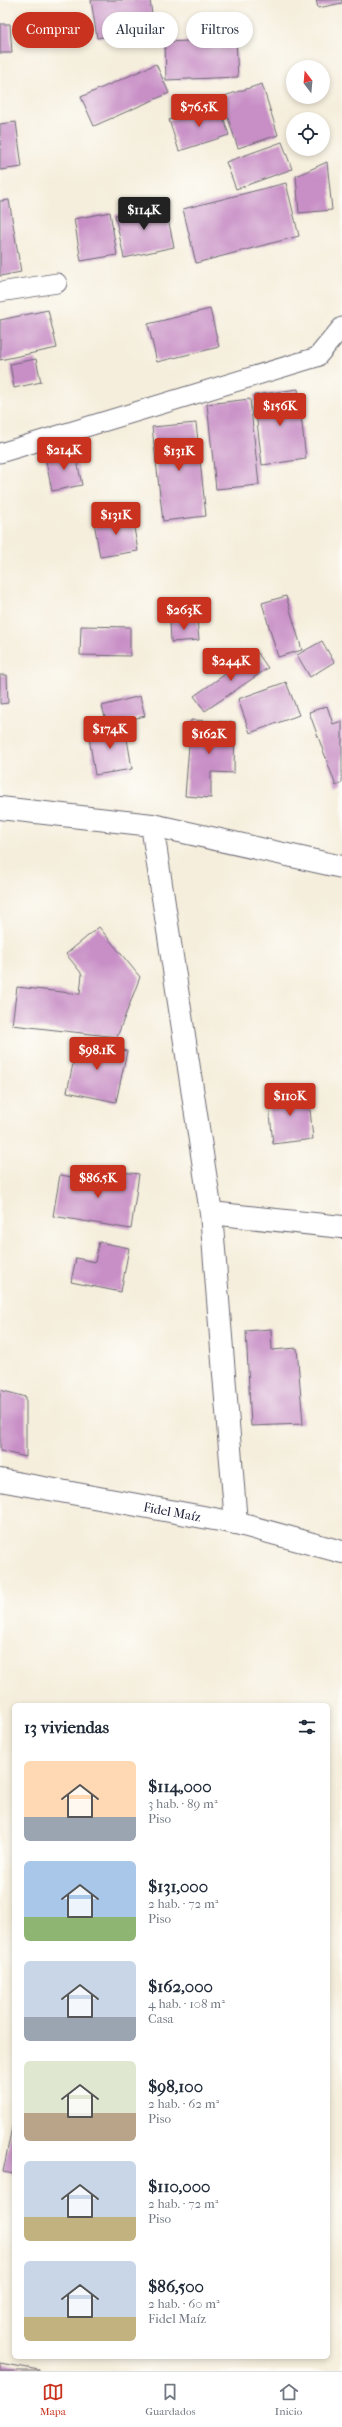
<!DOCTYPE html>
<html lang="es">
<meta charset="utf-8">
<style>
:root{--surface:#fff;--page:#f6f6f7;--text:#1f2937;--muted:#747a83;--line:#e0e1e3;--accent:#c8321e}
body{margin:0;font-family:"IM FELL French Canon",serif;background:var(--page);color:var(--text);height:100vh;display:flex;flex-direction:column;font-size:15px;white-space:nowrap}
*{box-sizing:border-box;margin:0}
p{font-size:13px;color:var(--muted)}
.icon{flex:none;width:22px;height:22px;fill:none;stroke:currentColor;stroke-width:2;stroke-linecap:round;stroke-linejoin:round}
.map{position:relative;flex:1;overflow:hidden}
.side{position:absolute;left:12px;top:1703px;width:318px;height:656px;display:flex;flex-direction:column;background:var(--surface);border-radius:6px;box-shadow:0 2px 6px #0003}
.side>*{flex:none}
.guide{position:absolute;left:12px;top:12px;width:318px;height:36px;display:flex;gap:8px}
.needle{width:26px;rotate:344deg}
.tools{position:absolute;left:286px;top:60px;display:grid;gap:8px}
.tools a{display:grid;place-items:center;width:44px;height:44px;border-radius:50%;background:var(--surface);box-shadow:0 2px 6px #0003;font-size:20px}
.price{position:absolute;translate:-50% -34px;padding:0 9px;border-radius:4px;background:var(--accent);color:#fff;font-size:13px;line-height:26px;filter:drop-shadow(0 1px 2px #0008)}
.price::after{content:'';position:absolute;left:50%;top:24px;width:12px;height:9px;margin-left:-6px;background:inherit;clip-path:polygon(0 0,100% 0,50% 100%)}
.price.selected{background:#222;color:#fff}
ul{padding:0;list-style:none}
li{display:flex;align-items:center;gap:12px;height:100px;padding:0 12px}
li span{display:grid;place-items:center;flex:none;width:112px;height:80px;border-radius:6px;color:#555}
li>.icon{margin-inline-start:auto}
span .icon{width:48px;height:48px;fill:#fffc;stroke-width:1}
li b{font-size:17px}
h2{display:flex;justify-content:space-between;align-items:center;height:48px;padding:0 12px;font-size:17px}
.tag{padding:0 14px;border-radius:18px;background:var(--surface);box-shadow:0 2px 6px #0003;font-size:14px;line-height:36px}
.tag.selected{background:var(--accent);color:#fff}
.tab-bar{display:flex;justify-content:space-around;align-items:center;height:56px;border-top:1px solid var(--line);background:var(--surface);font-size:11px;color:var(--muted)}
.tab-bar a{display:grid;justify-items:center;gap:2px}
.tab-bar .selected{color:var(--accent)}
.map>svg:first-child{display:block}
.building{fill:#c88fc6}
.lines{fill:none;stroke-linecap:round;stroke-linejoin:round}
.lane-casing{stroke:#6c6973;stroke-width:21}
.street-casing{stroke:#6c6973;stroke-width:24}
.secondary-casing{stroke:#6c6973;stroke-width:24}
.lane{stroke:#fff;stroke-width:19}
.street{stroke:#fff;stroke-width:22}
.secondary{stroke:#fff;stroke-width:22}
.labels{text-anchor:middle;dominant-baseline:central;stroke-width:4;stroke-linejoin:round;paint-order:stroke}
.street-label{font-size:13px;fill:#22223b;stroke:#fdfcf7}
</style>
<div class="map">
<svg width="342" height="2371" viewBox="0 0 342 2371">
<rect width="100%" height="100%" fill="#fdfcf7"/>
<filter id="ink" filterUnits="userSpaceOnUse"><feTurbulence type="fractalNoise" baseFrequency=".025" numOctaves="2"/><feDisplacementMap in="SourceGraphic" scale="8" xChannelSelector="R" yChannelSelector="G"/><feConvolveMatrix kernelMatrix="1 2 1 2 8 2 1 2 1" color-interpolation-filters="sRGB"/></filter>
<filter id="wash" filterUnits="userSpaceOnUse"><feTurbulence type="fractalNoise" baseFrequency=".012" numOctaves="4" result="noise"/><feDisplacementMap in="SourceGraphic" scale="16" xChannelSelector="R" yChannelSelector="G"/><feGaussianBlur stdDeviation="0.9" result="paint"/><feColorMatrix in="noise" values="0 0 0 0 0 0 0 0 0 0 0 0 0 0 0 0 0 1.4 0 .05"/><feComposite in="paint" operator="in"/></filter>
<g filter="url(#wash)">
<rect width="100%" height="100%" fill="#f5eedc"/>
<g id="blocks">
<path class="building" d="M91,0H150L154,29L97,38Z
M316,0H342V3L318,8Z
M0,24H10L12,53H0Z
M236,39L238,77L166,80L165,42Z
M156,64L169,93L94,126L81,97Z
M262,84L278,135L238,148L221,97Z
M219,104L229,135L179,151L169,120Z
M16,122L22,167L0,170V124Z
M282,142L292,169L236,189L226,162Z
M327,162L332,210L299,213L296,176Z
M286,183L299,236L196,263L183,209Z
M9,200L21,272L0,276V201Z
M165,204L174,247L124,258L115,215Z
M110,212L117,255L81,261L74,219Z
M210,309L219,347L157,362L148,324Z
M48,310L57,348L0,360V320Z
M36,359L41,382L14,388L10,364Z
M298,389L306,459L262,465L254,395Z
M250,399L259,485L216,489L207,404Z
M196,423L206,516L163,521L152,427Z
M75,451L82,485L52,491L45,457Z
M132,516L138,551L100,557L94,522Z
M286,596L302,650L278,657L262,603Z
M197,620L199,640L171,642L170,622Z
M81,626L130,627V656L80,655Z
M322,641L334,662L310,677L297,655Z
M257,652L268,668L205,711L194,696Z
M0,675H7L8,703L0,704Z
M286,682L299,715L250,733L238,699Z
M140,696L145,716L107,725L102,706Z
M327,706L333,724L342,721V783L336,786L309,712Z
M191,720L235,722L234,773L211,772V798L185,796Z
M125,726L132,769L95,775L88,731Z
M99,927L140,977L117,1037L12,1025L17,987L80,994L82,974L66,954Z
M78,1040L127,1051L116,1102L67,1092Z
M308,1090L313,1139L273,1144L268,1094Z
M106,1170L139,1174L131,1229L53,1216L60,1175L104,1182Z
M99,1242L129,1248L121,1292L71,1282L76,1258L95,1262Z
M271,1329L272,1350L297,1348L303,1424L251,1426L246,1331Z
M0,1390L26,1397V1457L0,1451Z
M14,2117V2174L3,2172Z
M0,2363L39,2370V2371H0Z"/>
</g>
</g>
<g filter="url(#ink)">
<use href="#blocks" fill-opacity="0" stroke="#6c6973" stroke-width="1"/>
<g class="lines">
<defs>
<path id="lane" d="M0,292L57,283
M0,453L317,357L342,327"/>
<path id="street" d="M0,808L152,825L342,867
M152,825L211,1213L236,1523
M211,1213L342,1227"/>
<g id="secondary">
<path id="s1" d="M0,1480L236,1523L342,1552"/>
</g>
</defs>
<use href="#lane" class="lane-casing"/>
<use href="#street" class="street-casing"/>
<use href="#secondary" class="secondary-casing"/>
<use href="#lane" class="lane"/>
<use href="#street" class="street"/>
<use href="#secondary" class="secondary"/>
</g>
</g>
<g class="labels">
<g class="street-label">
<text stroke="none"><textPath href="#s1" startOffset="175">Fidel Maíz</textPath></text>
</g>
</g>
</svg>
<div class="tools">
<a><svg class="needle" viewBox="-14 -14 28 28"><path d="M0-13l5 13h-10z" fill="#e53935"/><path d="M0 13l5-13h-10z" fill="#747a83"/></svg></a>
<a><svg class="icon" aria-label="locate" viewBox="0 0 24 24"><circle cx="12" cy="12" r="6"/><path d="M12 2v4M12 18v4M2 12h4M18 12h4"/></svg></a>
</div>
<b class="price" style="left:199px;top:128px">$76.5K</b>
<b class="price selected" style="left:144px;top:231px">$114K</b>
<b class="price" style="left:280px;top:427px">$156K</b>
<b class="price" style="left:64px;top:471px">$214K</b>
<b class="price" style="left:179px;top:472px">$131K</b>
<b class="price" style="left:116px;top:536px">$131K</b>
<b class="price" style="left:184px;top:631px">$263K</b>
<b class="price" style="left:231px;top:682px">$244K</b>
<b class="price" style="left:110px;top:750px">$174K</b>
<b class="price" style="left:209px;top:755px">$162K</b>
<b class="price" style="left:97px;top:1071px">$98.1K</b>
<b class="price" style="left:290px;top:1117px">$110K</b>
<b class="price" style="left:98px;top:1199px">$86.5K</b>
<div class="guide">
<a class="tag selected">Comprar</a>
<a class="tag">Alquilar</a>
<a class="tag">Filtros</a>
</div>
<section class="side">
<h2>13 viviendas<svg class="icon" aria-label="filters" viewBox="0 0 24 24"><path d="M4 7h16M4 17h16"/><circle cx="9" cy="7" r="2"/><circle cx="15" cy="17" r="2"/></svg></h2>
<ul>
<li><span style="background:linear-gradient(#ffd9b3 70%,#9aa5b1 0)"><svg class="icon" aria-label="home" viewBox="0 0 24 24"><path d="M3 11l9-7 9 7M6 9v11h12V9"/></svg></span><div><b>$114,000</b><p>3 hab. · 89 m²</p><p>Piso</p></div></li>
<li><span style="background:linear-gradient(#a9c7e8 70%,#8fb573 0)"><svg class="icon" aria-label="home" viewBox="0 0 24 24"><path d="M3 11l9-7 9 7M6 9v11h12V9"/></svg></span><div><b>$131,000</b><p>2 hab. · 72 m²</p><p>Piso</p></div></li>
<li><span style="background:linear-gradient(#c9d6e8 70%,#9aa5b1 0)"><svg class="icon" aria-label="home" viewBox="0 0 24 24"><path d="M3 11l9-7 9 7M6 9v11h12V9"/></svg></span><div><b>$162,000</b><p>4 hab. · 108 m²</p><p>Casa</p></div></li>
<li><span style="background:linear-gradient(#dfe7d0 65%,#b9a48a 0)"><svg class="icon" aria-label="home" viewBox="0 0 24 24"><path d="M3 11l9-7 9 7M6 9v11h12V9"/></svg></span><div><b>$98,100</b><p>2 hab. · 62 m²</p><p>Piso</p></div></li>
<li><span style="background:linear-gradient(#c9d6e8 70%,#c2b280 0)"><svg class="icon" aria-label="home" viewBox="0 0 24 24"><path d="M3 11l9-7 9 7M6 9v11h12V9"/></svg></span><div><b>$110,000</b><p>2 hab. · 72 m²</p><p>Piso</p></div></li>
<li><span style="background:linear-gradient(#c9d6e8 70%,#c2b280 0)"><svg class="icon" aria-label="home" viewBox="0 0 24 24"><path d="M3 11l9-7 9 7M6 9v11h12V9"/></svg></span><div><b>$86,500</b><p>2 hab. · 60 m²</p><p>Fidel Maíz</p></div></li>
</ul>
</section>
</div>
<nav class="tab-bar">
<a class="selected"><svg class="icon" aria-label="map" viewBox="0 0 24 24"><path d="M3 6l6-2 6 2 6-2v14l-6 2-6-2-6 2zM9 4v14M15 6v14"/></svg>Mapa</a>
<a><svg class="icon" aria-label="saved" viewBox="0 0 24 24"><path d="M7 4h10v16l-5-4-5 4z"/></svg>Guardados</a>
<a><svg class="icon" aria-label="home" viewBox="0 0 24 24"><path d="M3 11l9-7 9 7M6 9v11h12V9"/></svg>Inicio</a>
</nav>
